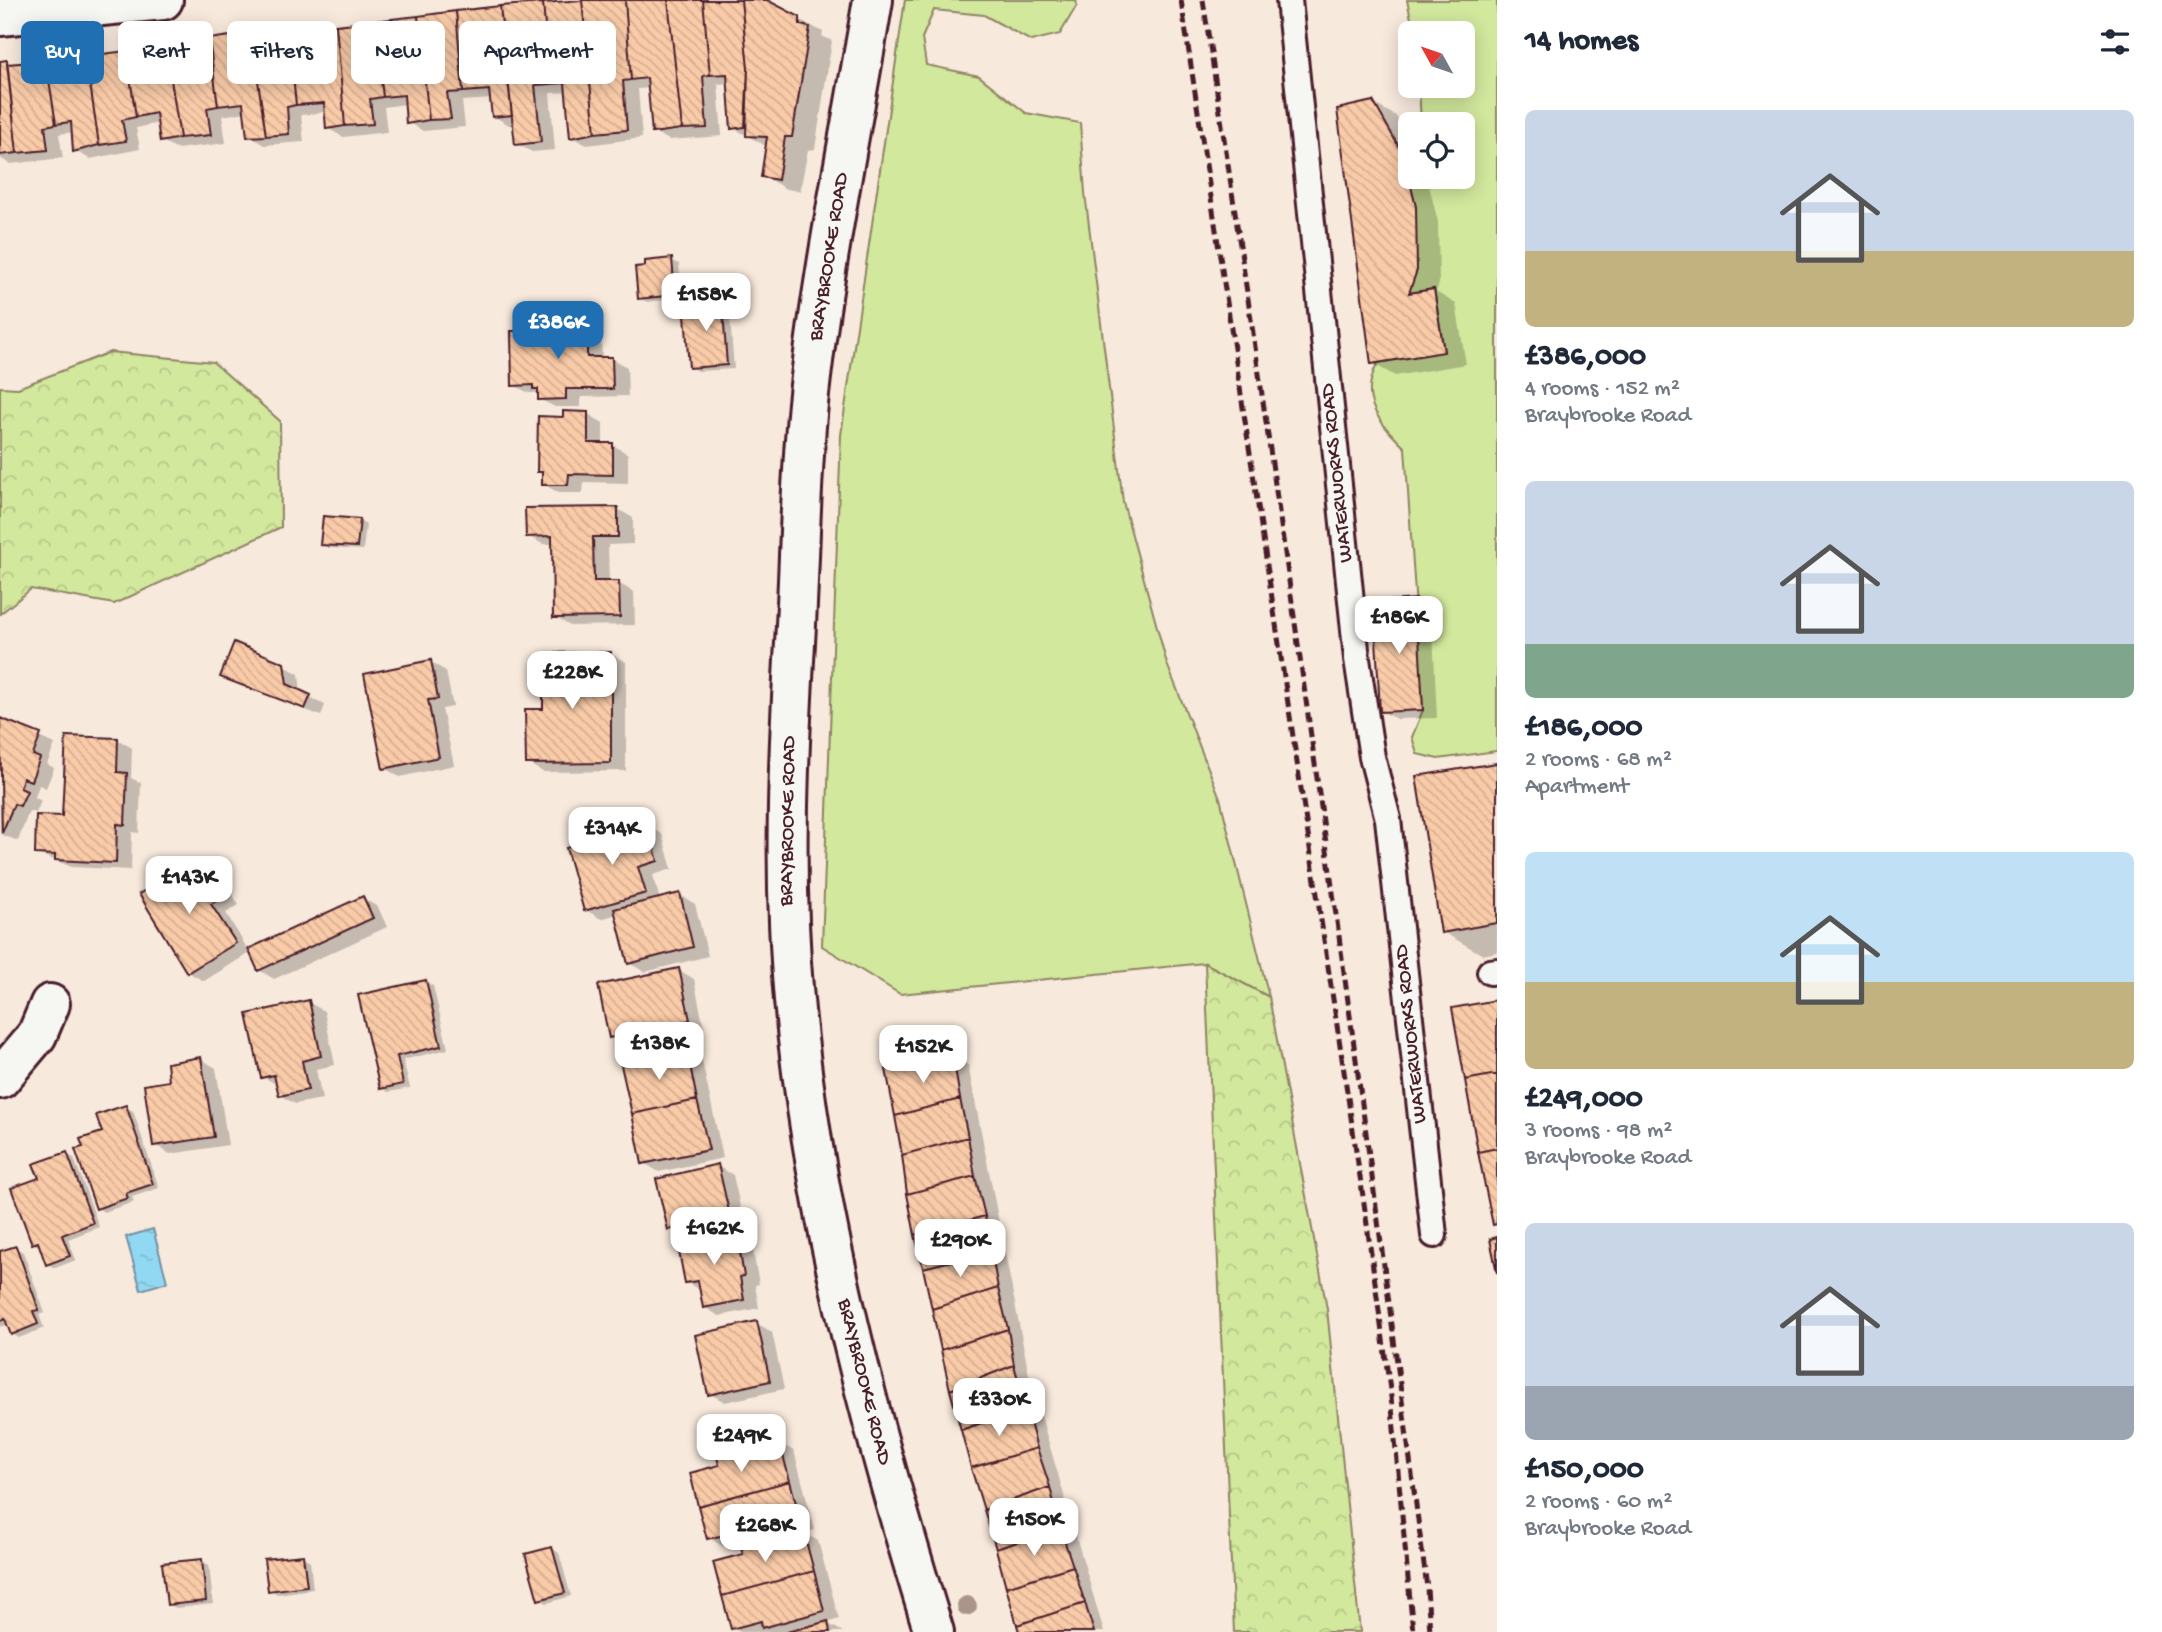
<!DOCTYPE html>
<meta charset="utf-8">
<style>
:root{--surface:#fff;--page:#f6f6f7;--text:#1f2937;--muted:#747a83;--accent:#1f6fb2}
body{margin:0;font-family:"Gochi Hand",sans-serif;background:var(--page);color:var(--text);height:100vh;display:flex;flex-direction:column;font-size:26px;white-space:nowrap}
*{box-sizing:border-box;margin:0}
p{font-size:23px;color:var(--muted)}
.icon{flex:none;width:38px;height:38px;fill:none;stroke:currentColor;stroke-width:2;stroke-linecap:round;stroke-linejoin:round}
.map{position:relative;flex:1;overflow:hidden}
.side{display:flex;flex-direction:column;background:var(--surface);width:665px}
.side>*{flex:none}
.top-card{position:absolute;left:21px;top:21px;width:665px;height:63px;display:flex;gap:14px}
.needle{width:46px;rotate:310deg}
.tools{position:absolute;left:1398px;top:21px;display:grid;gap:14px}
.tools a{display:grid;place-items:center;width:77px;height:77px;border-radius:10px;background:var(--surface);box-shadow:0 4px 18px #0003;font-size:35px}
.price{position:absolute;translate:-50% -60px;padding:0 16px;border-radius:14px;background:#fff;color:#222;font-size:23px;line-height:46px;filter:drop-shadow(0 2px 4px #0008)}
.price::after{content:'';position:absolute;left:50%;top:42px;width:21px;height:16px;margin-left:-10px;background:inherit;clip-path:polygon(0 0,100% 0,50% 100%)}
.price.active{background:var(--accent);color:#fff}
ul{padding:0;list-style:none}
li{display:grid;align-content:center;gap:14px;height:371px;padding:0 28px}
li span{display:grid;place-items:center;height:217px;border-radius:10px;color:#555}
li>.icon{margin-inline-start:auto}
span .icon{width:126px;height:126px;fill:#fffc;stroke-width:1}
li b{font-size:30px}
h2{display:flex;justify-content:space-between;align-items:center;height:84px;padding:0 28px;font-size:30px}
.tag{padding:0 24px;border-radius:10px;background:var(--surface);box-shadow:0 4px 18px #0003;font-size:24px;line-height:63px}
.tag.active{background:var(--accent);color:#fff}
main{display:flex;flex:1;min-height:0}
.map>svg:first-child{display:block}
.green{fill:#d2e89d;stroke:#8e8464;stroke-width:2}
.forest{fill:url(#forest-crowns);stroke:#8e8464;stroke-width:2}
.water{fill:url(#water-ripples);stroke:#758fa3;stroke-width:2}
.shadow{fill:#0003}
.building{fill:url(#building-back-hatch);stroke:#4a1f2b;stroke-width:2}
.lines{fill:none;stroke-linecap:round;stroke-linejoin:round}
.service-casing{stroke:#4a1f2b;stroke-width:30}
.minor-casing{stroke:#4a1f2b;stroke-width:44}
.tertiary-casing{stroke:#4a1f2b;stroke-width:44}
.service{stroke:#f6f6f2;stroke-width:24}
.minor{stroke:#f6f6f2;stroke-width:38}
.tertiary{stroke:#f6f6f2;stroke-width:38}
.rail{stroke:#4a1f2b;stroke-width:5;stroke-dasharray:10 5;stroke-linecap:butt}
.tree{fill:#ab958b}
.labels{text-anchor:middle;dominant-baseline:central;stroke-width:5;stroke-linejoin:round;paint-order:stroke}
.street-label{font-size:21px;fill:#4a1f2b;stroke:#f6f6f2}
</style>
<main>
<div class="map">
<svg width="1497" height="1632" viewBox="0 0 1497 1632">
<defs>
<pattern id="forest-crowns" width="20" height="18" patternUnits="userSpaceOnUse" patternTransform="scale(1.75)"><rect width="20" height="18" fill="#d2e89d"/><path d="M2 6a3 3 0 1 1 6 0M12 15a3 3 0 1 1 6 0" fill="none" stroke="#b6c787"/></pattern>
<pattern id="water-ripples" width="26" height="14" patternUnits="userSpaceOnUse" patternTransform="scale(1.75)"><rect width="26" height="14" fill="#91d9f3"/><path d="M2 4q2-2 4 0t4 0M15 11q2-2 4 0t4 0" fill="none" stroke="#7fbad0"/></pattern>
<pattern id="building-back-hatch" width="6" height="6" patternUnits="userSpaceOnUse" patternTransform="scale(1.75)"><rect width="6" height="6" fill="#f9cba8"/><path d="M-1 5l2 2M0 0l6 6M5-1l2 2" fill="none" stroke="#d7ae91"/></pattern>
</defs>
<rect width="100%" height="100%" fill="#f7e9dc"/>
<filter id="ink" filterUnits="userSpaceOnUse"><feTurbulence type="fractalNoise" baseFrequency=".0143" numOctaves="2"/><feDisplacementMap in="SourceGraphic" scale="14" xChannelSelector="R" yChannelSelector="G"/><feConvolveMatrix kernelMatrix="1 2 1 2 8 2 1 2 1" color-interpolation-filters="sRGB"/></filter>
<g filter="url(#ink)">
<path class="green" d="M905,0H1076L1077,5L1060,34L1031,41L984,15L934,10L922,38L926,65L979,76L1026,113L1080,123L1085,193L1123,502L1167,664L1220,798L1269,997L1204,963L900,994L822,946L841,435Z
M1407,0H1497V751L1438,759L1417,754L1412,737L1423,710L1405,448C1380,423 1357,399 1378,363L1444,351L1434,289L1409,293L1416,208L1403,154L1410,146V177H1463V124H1421L1419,86H1463V33H1414Z"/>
<path class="forest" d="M110,352L213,362L280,421L281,527L114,604L31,589L0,614V387L18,388Z
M1205,963L1269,997L1327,1309L1360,1632H1234Z"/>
<path class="water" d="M153,1229L167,1282L141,1290L126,1237Z"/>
<path class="shadow" d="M606,0H763L823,32L822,36L832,41L815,149L808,150L800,191L786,189L763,176L768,147L733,128L730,83L718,84L722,136L669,140L654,132L650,88L638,89L642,138L587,145L571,137L568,92L550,93L555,150L532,152L517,144L515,125H509L493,116L492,99L462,101L465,127L423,131L408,122L406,104L384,107L387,132L343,137L327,128L326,112L301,115L304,142L264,145L249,136L246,112L222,116L226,143L177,149L162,141L159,123L136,128L140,149L90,159L75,151L74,132L59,134L63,158L10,164L0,158V63L13,65Z
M1373,103L1396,116L1410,142V177H1427L1438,222L1439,284L1436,292L1456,304L1466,364L1395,376L1372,363Z
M671,260L679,264L682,298L647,302L639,298L647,267Z
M722,300L729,304L734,369L698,371L691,367Z
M586,325L601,333L602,359H612L627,367L628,396L581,397V407H555L539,399V393H529L513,385L537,333Z
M588,414L603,423V445H613L628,454V483L584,482L583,493H559L543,484L544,474L539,471Z
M618,509L633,518V544L608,545L609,583H618L634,592L635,625L570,626L555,617L554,544H543L527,536Z
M359,521L366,525L363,550L329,548L322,544Z
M1417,601L1432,610L1437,718L1397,719L1381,711Z
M611,654L626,662V771L543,772L527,763L545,711Z
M430,662L446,671L453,707L442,709L454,765L400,777L384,768Z
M283,665L299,674L301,693L325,705L321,716L222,676Z
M0,720L55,744L47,764L54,768L46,788L39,785L35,797L41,801L36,813L29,811L18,841L0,834Z
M117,739L132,748L131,778L141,783L139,833L132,832L131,870L72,867L36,853Z
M1497,765V952L1483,955L1443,932Z
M647,826L662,834L672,869L653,875L660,900L680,895L695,904L708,956L645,972L629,963L617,914L601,919L586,910Z
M191,863L226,884L239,905L226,913L248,950L362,898L378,907L387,927L274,979L259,970L251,952L204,981L188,972Z
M679,970L694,979L704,1028L626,1045L610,1036Z
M426,982L433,986L448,1049L403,1060L410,1088L388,1092L381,1088Z
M308,1002L324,1011L335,1065L316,1069L322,1099L295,1104L280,1095L278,1085L263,1077Z
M686,1052L702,1061L723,1158L659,1172L644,1163Z
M953,1057L968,1065L1029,1375L1104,1632H1021Z
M201,1059L216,1068L228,1145L170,1154L155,1145L171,1083Z
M126,1107L133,1111L159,1188L132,1197L134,1202L104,1212L97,1208L86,1148L104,1133Z
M66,1154L74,1158L99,1227L68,1239L76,1260L55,1268L47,1264L40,1247L33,1243L41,1179Z
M717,1166L733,1175L744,1224L693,1236L694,1239L736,1231L751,1240L759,1284L755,1285L759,1308L719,1316L704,1307L701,1291L686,1282L689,1240L670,1229Z
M16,1248L23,1252L45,1313L39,1315L44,1328L19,1338L12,1334L9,1324L0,1327V1253Z
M756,1323L772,1332L784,1389L725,1402L710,1394Z
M779,1443L794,1451L815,1530L804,1533L818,1541L839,1619L827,1623L843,1632H740L733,1628L745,1555L753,1545L746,1541L724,1547L709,1538L721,1466Z
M552,1548L559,1553L571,1596L547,1603L540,1599Z
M303,1557L310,1561L313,1589L277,1594L270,1589Z
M202,1561L209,1565L213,1604L176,1608L168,1604Z"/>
<path class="building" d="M582,0H625L631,80L623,81L627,130L595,133Z
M582,0L595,133L570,138L565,83L550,84L543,3Z
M625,0H668L682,129L652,133L647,78L631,80Z
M668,0H703L710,75L703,76L707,128L682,129Z
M703,0H741L748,68L745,127L731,129L727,74L710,75Z
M741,0H767L800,17V25L810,27L792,137H785L778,180L761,177L767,137L746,136L748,68Z
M543,3L550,84L535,85L541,142L515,145L500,6Z
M500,6L512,115L492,117L489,90L463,92L456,11Z
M456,11L463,92L447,93L451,119L429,120L418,16Z
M418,16L429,120L406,124L404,95L383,97L374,21Z
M374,21L383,97L370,99L373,124L345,126L336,25Z
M336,25L345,126L326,129L324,103L296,105L288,28Z
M288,28L296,105L287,107L289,134L266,136L251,33Z
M251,33L266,136L247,137L243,103L218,106L209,39Z
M209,39L218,106L207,108L211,135L180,138L166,47Z
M166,47L180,138L160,142L156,113L136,117L126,51Z
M126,51L136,117L122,120L126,141L99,145L86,56Z
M86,56L99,145L73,152L71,122L56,124L46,61Z
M7,60L17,153L0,155V61Z
M46,61L56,124L45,126L48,150L17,153L7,64Z
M1373,101L1403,154L1416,207L1417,270L1409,293L1434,289L1444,352L1371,364L1337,109Z
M672,258L675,295L638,299L635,267L645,266V261Z
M722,298L727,365L689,368L684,301Z
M587,323V357H612L613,389H566V399L538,400V389H533V385L512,386L511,331H535V324Z
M563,411L588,412V443H613V475L569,474L568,485H542V472H537L538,416L563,417Z
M618,507V537H593L594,581H619L620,617L553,618L552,536L526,537L525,508Z
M323,516L360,519L357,547L320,545Z
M1417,599L1423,710L1380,712L1374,602Z
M234,642L284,663L287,684L311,695L305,709L220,677Z
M611,652V763L526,764L525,709H543V653Z
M431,660L438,699L428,700L439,757L383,769L364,674Z
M0,718L41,734L33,755L40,758L31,781L23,778L20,788L27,791L20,806L14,804L2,833Z
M66,736L118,738L117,772L127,773L125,825L117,824L116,863L55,860V855L35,854L36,815L62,816Z
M1497,763V923L1441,933L1416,776Z
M647,824L658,861L638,867L646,893L584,911L566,848Z
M191,861L202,879L211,873L225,896L211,904L236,943L187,973L139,894Z
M680,893L693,947L628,964L614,909Z
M363,896L373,918L258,971L248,949Z
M679,968L690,1020L609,1038L598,985Z
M426,980L441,1046L397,1056L403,1084L380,1089L358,995Z
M309,1000L321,1056L302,1061L308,1090L279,1096L274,1075L261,1078L247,1014Z
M1497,1000V1074L1465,1080L1452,1008Z
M687,1050L697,1100L632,1114L621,1065Z
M953,1055L960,1099L895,1116L886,1069Z
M201,1057L214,1137L153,1146L144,1085L169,1081L167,1063Z
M1497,1074V1148L1478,1152L1465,1080Z
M960,1099L968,1137L902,1155L895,1116Z
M697,1100L709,1150L642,1164L632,1114Z
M126,1105L153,1184L126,1193L128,1198L96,1209L75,1149L83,1147L80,1139L102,1132L96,1115Z
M968,1137L975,1176L907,1194L902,1155Z
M1497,1148V1224L1493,1225L1478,1152Z
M67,1152L93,1223L62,1235L70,1256L46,1265L38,1242L32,1244L11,1188L39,1178L33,1164Z
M718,1164L730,1216L668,1230L656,1179Z
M975,1176L985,1216L915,1235L907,1194Z
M985,1216L991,1251L923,1268L915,1235Z
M736,1229L744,1276L740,1277L744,1300L703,1308L698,1281L685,1283L677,1241Z
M1497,1237V1273L1490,1239Z
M16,1246L39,1310L33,1311L38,1324L11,1335L5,1319L0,1321V1251Z
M991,1251L998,1288L932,1309L923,1268Z
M998,1288L1008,1329L941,1350L932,1309Z
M757,1321L770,1381L708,1395L695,1335Z
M1008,1329L1014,1365L950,1390L941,1350Z
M1014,1365L1026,1408L961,1430L950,1390Z
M1026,1408L1037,1448L971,1468L961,1430Z
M779,1441L790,1481L698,1506L690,1473L719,1465L717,1457Z
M1037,1448L1050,1487L984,1510L971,1468Z
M790,1481L801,1522L739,1539L737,1532L707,1539L698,1506Z
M1050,1487L1060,1528L996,1549L984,1510Z
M1060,1528L1073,1566L1006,1587L996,1549Z
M803,1530L814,1571L722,1596L713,1562L743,1554L741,1547Z
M552,1547L565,1593L538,1600L525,1554Z
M303,1555L307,1586L268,1591L264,1559Z
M202,1559L206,1601L167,1605L162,1563Z
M1073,1566L1085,1603L1017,1625L1006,1587Z
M814,1571L824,1611L762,1628L761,1621L731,1629L722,1596Z
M1085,1603L1094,1632H1019L1017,1625Z
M828,1621L830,1632H787Z"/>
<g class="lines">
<defs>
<path id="service" d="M1289,0L1357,659L1372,757L1388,819L1434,1235
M1490,972L1497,971"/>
<path id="minor" d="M0,16L163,0
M0,1079L37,1035L50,1004"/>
<path id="tertiary" d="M873,0C851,131 824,262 809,394C800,476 800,560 795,643C788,762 783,881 794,1000C814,1216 870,1425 934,1632"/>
</defs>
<use href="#service" class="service-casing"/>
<use href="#minor" class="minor-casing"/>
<use href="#tertiary" class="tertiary-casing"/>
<use href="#service" class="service"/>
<use href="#minor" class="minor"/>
<use href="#tertiary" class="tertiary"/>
<path class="rail" d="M1181,0L1364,1203L1391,1397L1413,1632
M1203,0C1284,529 1357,1058 1427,1588L1430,1632"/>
</g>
<circle class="tree" cx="967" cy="1606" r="10"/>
</g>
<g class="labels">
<g class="street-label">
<text transform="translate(830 257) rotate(-81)">BRAYBROOKE ROAD</text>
<text transform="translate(1338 473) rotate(-96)">WATERWORKS ROAD</text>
<text transform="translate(789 821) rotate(-89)">BRAYBROOKE ROAD</text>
<text transform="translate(1412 1034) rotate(-96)">WATERWORKS ROAD</text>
<text transform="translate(863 1382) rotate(76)">BRAYBROOKE ROAD</text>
</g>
</g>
</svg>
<div class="tools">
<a><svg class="needle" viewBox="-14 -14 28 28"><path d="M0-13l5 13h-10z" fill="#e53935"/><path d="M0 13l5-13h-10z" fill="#747a83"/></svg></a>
<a><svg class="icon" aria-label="locate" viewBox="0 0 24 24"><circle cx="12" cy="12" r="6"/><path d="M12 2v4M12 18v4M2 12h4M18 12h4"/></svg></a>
</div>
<b class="price" style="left:706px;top:333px">£158K</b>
<b class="price active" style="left:558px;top:361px">£386K</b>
<b class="price" style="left:1399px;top:656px">£186K</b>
<b class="price" style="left:572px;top:711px">£228K</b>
<b class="price" style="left:612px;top:867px">£314K</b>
<b class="price" style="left:189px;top:916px">£143K</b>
<b class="price" style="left:659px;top:1082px">£138K</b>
<b class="price" style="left:923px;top:1085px">£152K</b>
<b class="price" style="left:714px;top:1267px">£162K</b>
<b class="price" style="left:960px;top:1279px">£290K</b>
<b class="price" style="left:999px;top:1438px">£330K</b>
<b class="price" style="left:741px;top:1474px">£249K</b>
<b class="price" style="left:1034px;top:1558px">£150K</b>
<b class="price" style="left:765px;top:1564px">£268K</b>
<div class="top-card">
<a class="tag active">Buy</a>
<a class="tag">Rent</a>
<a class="tag">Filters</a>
<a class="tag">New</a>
<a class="tag">Apartment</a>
</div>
</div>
<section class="side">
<h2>14 homes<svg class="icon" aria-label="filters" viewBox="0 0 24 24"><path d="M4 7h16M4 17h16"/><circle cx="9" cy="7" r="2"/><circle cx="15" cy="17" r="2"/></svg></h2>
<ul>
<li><span style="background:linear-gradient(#c9d6e8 65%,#c2b280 0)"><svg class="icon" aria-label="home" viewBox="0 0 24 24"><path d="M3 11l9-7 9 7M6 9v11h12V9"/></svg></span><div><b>£386,000</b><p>4 rooms · 152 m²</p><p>Braybrooke Road</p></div></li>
<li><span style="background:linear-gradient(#c9d6e8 75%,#7fa58c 0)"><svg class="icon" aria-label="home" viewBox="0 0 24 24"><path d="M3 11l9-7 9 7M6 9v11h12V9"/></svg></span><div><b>£186,000</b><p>2 rooms · 68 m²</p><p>Apartment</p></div></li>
<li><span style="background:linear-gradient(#bfe0f5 60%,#c2b280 0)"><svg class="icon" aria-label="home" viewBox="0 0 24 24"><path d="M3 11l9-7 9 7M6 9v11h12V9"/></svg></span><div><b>£249,000</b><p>3 rooms · 98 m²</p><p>Braybrooke Road</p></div></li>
<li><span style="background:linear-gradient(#c9d6e8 75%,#9aa5b1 0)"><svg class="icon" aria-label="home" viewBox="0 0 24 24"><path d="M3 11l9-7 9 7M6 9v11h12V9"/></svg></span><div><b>£150,000</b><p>2 rooms · 60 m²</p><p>Braybrooke Road</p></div></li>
</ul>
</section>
</main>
